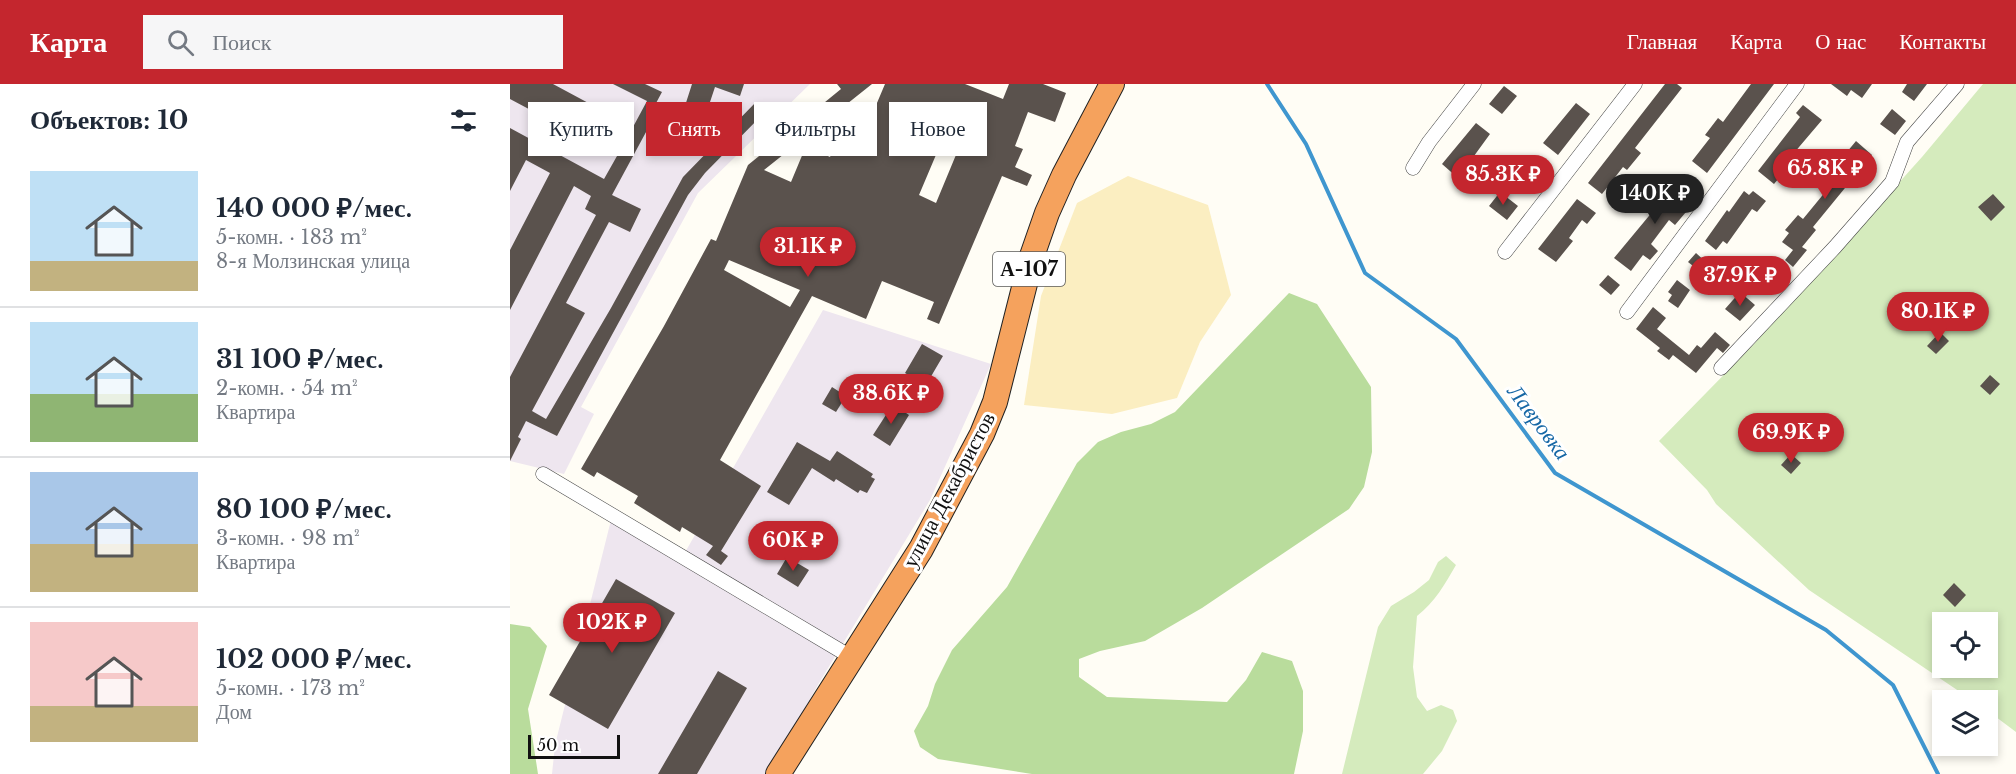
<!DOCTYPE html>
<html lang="ru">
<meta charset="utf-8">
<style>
:root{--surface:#fff;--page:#f6f6f7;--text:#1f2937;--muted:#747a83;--line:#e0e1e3;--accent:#c4262e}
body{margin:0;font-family:"Libre Baskerville",serif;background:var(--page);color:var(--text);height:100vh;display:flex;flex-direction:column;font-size:22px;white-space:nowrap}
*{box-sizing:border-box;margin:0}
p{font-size:20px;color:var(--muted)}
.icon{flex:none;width:33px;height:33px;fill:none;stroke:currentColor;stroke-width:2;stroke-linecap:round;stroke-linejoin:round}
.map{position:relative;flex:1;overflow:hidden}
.sheet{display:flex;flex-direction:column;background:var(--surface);width:510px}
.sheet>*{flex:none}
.hud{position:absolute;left:18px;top:18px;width:570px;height:54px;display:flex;gap:12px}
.controls{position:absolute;left:1422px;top:528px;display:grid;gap:12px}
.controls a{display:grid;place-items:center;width:66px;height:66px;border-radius:0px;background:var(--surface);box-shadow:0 3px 9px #0003;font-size:30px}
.scale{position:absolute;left:18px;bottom:15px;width:92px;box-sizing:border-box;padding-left:6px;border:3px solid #111;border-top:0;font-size:16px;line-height:21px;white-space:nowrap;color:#111;-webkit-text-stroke:4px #fff;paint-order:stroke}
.price{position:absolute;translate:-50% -51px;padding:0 14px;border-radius:21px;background:var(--accent);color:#fff;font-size:20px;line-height:39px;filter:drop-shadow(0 2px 3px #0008)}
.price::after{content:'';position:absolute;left:50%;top:36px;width:18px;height:14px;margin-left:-9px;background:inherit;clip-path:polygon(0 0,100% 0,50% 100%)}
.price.active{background:#222;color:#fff}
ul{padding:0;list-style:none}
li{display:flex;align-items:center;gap:18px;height:150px;padding:0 30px}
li+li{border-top:2px solid var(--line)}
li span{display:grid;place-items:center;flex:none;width:168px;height:120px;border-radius:0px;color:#555}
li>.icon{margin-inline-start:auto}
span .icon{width:72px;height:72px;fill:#fffc;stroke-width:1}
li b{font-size:26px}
h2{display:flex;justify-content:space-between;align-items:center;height:72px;padding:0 30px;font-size:26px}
.pill{padding:0 21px;border-radius:0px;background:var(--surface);box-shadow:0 3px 9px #0003;font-size:21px;line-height:54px}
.pill.active{background:var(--accent);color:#fff}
header{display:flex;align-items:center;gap:36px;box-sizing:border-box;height:84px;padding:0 30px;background:var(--accent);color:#fff}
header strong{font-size:28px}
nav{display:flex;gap:33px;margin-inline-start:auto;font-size:21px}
.search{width:420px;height:54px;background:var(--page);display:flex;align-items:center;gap:15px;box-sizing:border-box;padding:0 21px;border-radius:0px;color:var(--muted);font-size:22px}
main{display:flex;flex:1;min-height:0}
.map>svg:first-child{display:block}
.industrial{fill:#eee6ef}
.green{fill:#d5ebbd;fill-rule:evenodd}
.forest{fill:#b9dc9c}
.sand{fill:#fbeec1}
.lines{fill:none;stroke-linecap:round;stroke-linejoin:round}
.stream{stroke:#3f96cf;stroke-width:4}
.building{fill:#5a524d;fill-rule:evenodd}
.street-casing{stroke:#444;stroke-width:15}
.highway-casing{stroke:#222;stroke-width:26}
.street{stroke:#fff;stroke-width:14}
.highway{stroke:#f5a25d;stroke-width:24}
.labels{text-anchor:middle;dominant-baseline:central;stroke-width:6;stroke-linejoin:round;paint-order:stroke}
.shield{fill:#fff;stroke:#585858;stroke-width:1.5}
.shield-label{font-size:20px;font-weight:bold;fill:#111}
.street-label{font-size:21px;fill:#111;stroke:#fff}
.water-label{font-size:22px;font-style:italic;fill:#1768a6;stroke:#fff}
</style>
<header>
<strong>Карта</strong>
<div class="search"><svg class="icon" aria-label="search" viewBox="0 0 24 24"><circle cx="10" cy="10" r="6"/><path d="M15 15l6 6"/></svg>Поиск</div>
<nav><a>Главная</a><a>Карта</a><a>О нас</a><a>Контакты</a></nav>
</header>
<main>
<section class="sheet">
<h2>Объектов: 10<svg class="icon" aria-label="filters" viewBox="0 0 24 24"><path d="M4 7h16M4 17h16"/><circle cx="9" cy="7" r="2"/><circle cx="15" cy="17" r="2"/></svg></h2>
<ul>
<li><span style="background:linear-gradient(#bfe0f5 75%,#c2b280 0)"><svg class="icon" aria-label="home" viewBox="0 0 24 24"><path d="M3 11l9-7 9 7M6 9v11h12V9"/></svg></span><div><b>140 000 ₽/мес.</b><p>5-комн. · 183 m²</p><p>8-я Молзинская улица</p></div></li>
<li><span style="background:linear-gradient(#bfe0f5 60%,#8fb573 0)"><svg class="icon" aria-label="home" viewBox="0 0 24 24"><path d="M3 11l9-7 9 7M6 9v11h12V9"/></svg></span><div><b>31 100 ₽/мес.</b><p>2-комн. · 54 m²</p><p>Квартира</p></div></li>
<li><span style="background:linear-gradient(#a9c7e8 60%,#c2b280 0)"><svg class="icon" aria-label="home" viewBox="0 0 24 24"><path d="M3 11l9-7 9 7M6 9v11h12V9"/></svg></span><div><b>80 100 ₽/мес.</b><p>3-комн. · 98 m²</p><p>Квартира</p></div></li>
<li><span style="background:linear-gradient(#f6c9c9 70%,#c2b280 0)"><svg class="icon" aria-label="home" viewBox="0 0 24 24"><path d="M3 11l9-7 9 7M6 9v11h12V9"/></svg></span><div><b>102 000 ₽/мес.</b><p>5-комн. · 173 m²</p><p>Дом</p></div></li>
</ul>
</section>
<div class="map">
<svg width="1506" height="690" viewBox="0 0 1506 690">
<rect width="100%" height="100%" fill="#fffdf5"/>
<path class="industrial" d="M0,0H300L188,109L71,323L84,330L54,390L0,377Z
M313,226L481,280L420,416L309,599L258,690H42L45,661L101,436L169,479Z"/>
<path class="green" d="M1473,0H1506V648L1478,627V616H1462L1299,506L1206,420L1197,406L1149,357L1244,260L1412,73ZM1432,538H1478V584H1432Z
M936,472L946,481C935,500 925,518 907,532L903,583L907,613L917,627L931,621L943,626L947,637L932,667L913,690H832L868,543L881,522L904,508L919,496L928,478Z"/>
<path class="forest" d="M779,209L807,220L861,303L862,368L854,403L839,425L692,524L635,557L590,567L569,575V593L597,613L717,618L736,596L752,568L782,577L793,607V647L784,690H522L428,675L410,663L404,647L418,622L425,600L442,566L497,503L567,379L588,358L611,348L641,340L665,328Z
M0,540L20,543L37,562L18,625L28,690H0Z"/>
<path class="sand" d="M618,92L698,121L721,211L690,258L667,314L602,330L514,321L531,212L567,119Z"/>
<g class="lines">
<path class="stream" d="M757,0L796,60L855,189L946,255L1045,389L1316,546L1383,601L1428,690"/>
</g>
<path class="building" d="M0,0H43L123,43L137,17L103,0H135L152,8L145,21L149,24L102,111L131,125L120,148L99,138L56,219L75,229L22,327L36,335L101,224L173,93L246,18L255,28L195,89L178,111L47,352L16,337L8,353L11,355L0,377V293L86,131L75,125L81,112L64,102L0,226V166L40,89L16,76L0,107V44L94,95L107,72L0,15Z
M182,0H234L230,12L205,3L187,57L166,50Z
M327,0H362L254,86L281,98L296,62L320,73L336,36L356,45L375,0H455L493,15L499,0H533L556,9L545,38L518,28L505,62L513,65L505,83L522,91L517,102L492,92L429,240L417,235L424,218L372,197L356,235L302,212L210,376L251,402L211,467L218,472L211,481L196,471L203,462L172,443L170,448L124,419L128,412L87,388L84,393L71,385L154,242L201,155L206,157L238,81L331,5ZM431,59L448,66L426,119L409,111ZM219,176L290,206L280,223L214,186Z
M1155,0H1167L1172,4L1125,64L1131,69L1117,86L1113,83L1092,110L1078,99Z
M1241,0H1264L1197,89L1182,77L1200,54L1195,51L1208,34L1213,38Z
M1321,0H1362L1352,14L1341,6L1337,12Z
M1397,0H1417L1404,17L1392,8Z
M994,2L1007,12L992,30L979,20Z
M1066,19L1080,30L1048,71L1033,59Z
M1293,21L1312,36L1278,76L1282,78L1264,100L1248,87L1290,33L1286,29Z
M1382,25L1396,37L1385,51L1370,40Z
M966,39L980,50L948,94L932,80Z
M1346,57L1362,71L1303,143L1306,146L1292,163L1297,166L1283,183L1275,176L1283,166L1272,158L1279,149L1275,146L1288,131L1293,135L1316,107L1309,102Z
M1017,81L1031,94L1022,104L1008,92Z
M1163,92L1185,109L1170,124L1176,128L1165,141L1159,136L1141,160L1148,167L1140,176L1133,171L1121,187L1104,174L1163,103L1158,99Z
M1234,107L1239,111L1243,107L1256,117L1247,128L1242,125L1217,160L1213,157L1206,166L1195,157L1217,126L1219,128Z
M990,108L1008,122L997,136L979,122Z
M1483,110L1495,123L1481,137L1468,123Z
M1067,115L1086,129L1077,140L1072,136L1059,154L1063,157L1046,178L1028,165Z
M1186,169L1198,180L1192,189L1178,178Z
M1255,176L1269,187L1255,205L1241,193Z
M1098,191L1110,201L1101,211L1089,201Z
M1167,196L1180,206L1168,224L1158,217L1162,211L1158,208Z
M1230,208L1245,221L1230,237L1215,225Z
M1143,223L1156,234L1147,245L1179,271L1187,261L1191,264L1205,248L1220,261L1213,269L1207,264L1186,289L1163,271L1159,276L1147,267L1150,264L1126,245Z
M1430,248L1439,257L1426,270L1417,262Z
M412,260L433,272L416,301L395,289Z
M1480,291L1490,300L1480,311L1470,302Z
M322,303L336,312L326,328L312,320Z
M383,320L399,331L380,362L363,351Z
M287,358L320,377L327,367L363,390L361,393L365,395L357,409L350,406L348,409L326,395L324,398L302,384L279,421L257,408Z
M1281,370L1291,379L1281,390L1271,381Z
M277,473L299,486L288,503L267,490Z
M106,495L165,529L98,645L39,611Z
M1444,499L1456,511L1445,523L1433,511Z
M208,587L237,604L187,690H148Z"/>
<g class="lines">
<defs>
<path id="street" d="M903,84L919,58L964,0
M995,168L1125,0
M1117,228L1287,0
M1211,284L1325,163L1382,98L1397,58L1447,0
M33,390L341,573"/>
<path id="highway" d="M268,690L411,465L472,350L485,318L522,172L537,129L554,91L602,0"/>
</defs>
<use href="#street" class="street-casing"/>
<use href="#highway" class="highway-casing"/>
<use href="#street" class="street"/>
<use href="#highway" class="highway"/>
</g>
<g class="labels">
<rect class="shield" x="483" y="168" width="72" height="34" rx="4.5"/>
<g class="shield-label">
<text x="519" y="185">А-107</text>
</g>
<g class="street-label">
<text transform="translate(439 406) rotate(-62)">улица Декабристов</text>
</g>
<g class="water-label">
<text transform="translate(1029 338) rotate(53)">Лавровка</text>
</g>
</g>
</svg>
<div class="controls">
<a><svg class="icon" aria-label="locate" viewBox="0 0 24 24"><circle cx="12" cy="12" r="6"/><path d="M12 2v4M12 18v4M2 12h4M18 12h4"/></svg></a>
<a><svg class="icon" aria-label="layers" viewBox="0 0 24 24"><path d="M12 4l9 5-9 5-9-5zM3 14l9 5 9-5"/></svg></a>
</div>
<div class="scale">50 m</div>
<b class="price" style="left:1315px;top:116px">65.8K ₽</b>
<b class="price" style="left:993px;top:122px">85.3K ₽</b>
<b class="price active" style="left:1145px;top:141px">140K ₽</b>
<b class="price" style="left:298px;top:194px">31.1K ₽</b>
<b class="price" style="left:1230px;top:223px">37.9K ₽</b>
<b class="price" style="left:1428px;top:259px">80.1K ₽</b>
<b class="price" style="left:381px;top:341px">38.6K ₽</b>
<b class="price" style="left:1281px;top:380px">69.9K ₽</b>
<b class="price" style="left:283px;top:488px">60K ₽</b>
<b class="price" style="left:102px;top:570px">102K ₽</b>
<div class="hud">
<a class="pill">Купить</a>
<a class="pill active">Снять</a>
<a class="pill">Фильтры</a>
<a class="pill">Новое</a>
</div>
</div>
</main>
